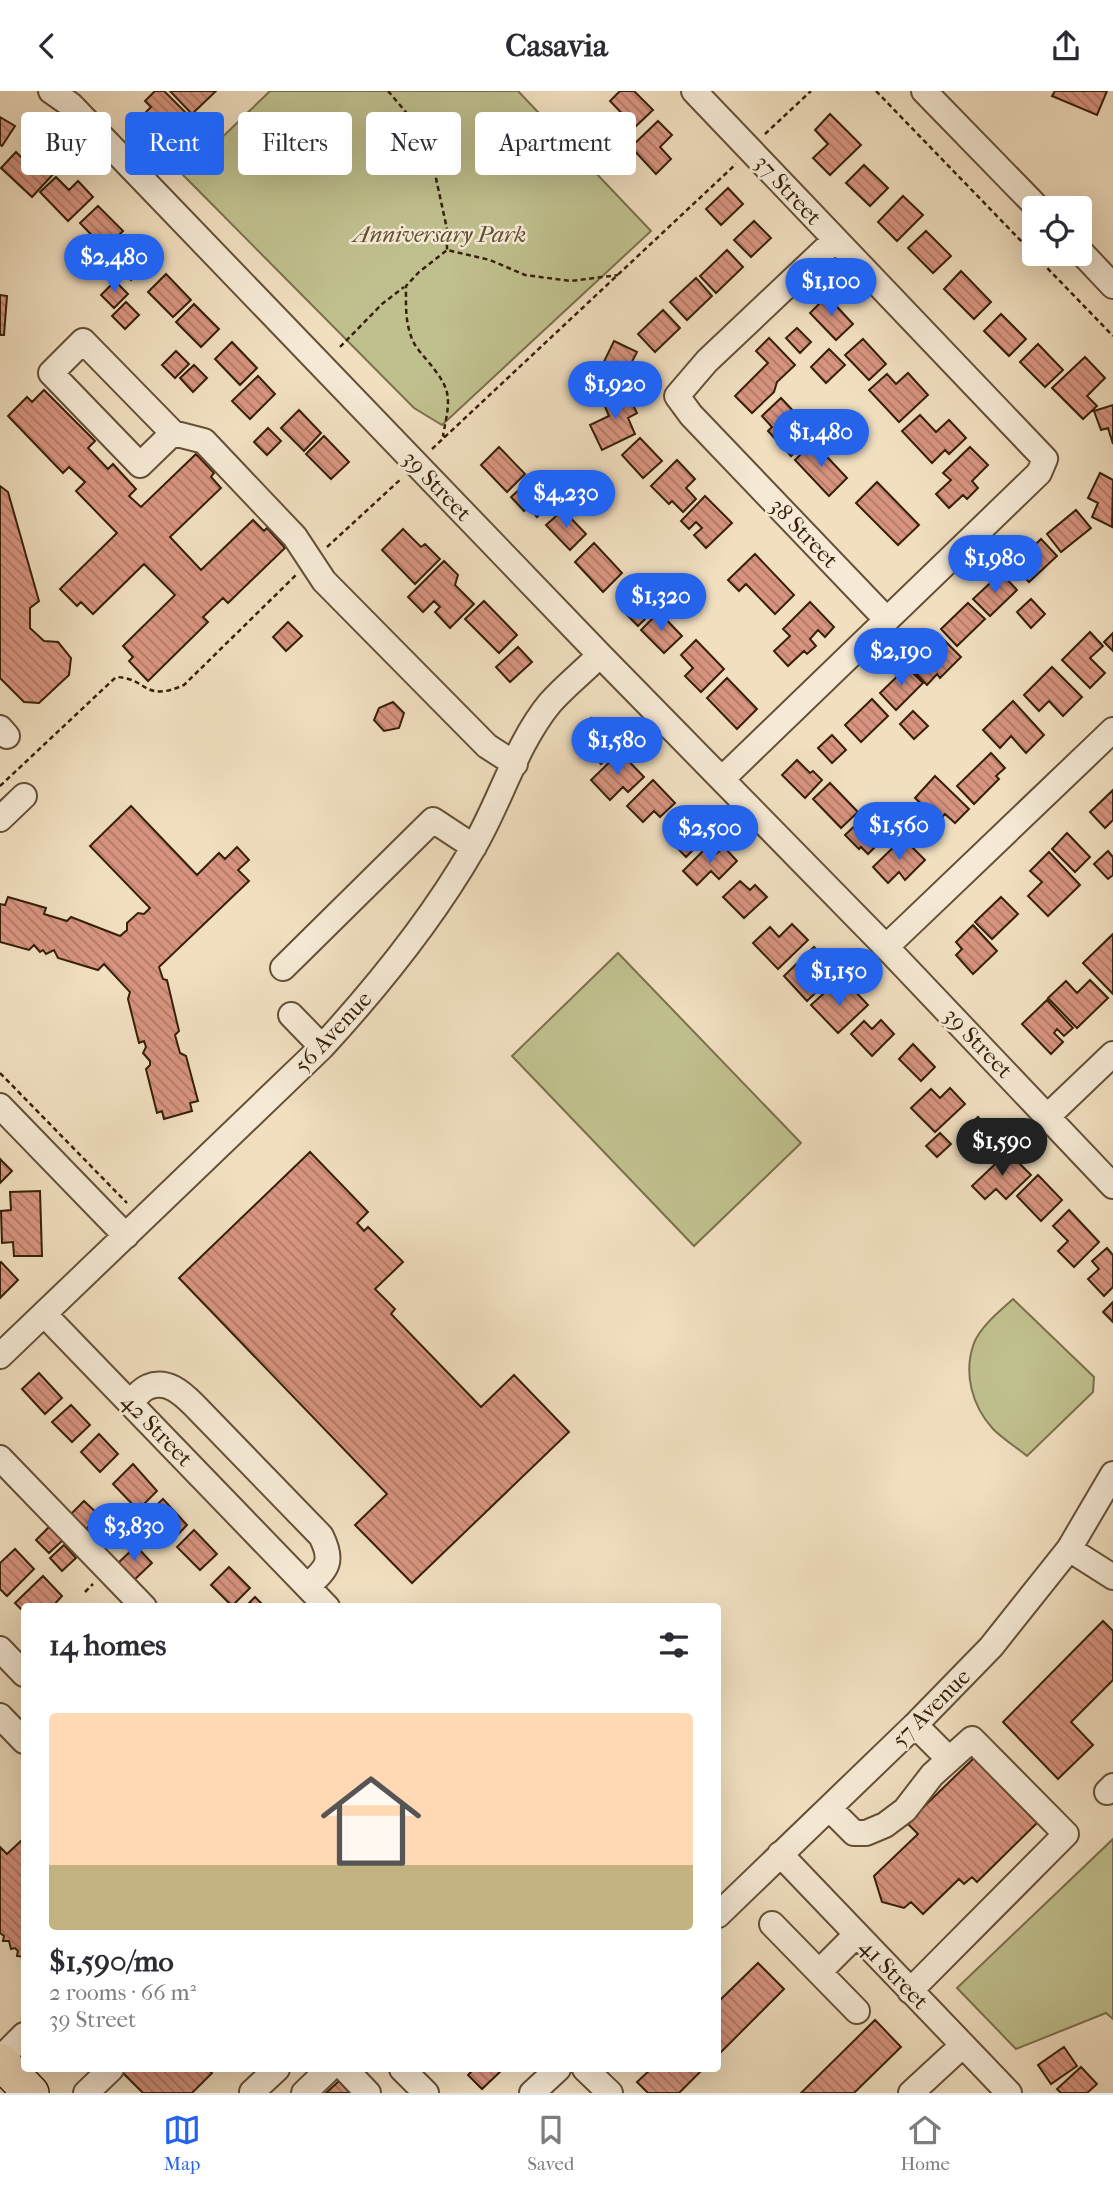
<!DOCTYPE html>
<meta charset="utf-8">
<style>
:root{--surface:#fff;--page:#f7f7f7;--text:#2b2b33;--muted:#7c7c81;--line:#e1e1e2;--accent:#2563eb}
body{margin:0;font-family:"IM FELL French Canon",serif;background:var(--page);color:var(--text);height:100vh;display:flex;flex-direction:column;font-size:26px;white-space:nowrap}
*{box-sizing:border-box;margin:0}
p{font-size:23px;color:var(--muted)}
.icon{flex:none;width:38px;height:38px;fill:none;stroke:currentColor;stroke-width:2;stroke-linecap:round;stroke-linejoin:round}
.map{position:relative;flex:1;overflow:hidden}
.details{position:absolute;left:21px;top:1512px;width:700px;height:469px;display:flex;flex-direction:column;background:var(--surface);border-radius:7px;box-shadow:0 7px 28px #0002}
.details>*{flex:none}
.banner{position:absolute;left:21px;top:21px;width:700px;height:63px;display:flex;gap:14px}
.controls{position:absolute;left:1022px;top:105px;display:grid;gap:14px}
.controls a{display:grid;place-items:center;width:70px;height:70px;border-radius:7px;background:var(--surface);box-shadow:0 7px 28px #0002;font-size:35px}
.price{position:absolute;translate:-50% -60px;padding:0 16px;border-radius:24px;background:var(--accent);color:#fff;font-size:23px;line-height:46px;filter:drop-shadow(0 2px 4px #0008)}
.price::after{content:'';position:absolute;left:50%;top:42px;width:21px;height:16px;margin-left:-10px;background:inherit;clip-path:polygon(0 0,100% 0,50% 100%)}
.price.on{background:#222;color:#fff}
ul{padding:0;list-style:none}
li{display:grid;align-content:center;gap:14px;height:371px;padding:0 28px}
li+li{border-top:2px solid var(--line)}
li span{display:grid;place-items:center;height:217px;border-radius:7px;color:#555}
li>.icon{margin-inline-start:auto}
span .icon{width:126px;height:126px;fill:#fffc;stroke-width:1}
li b{font-size:30px}
h2{display:flex;justify-content:space-between;align-items:center;height:84px;padding:0 28px;font-size:30px}
.tag{padding:0 24px;border-radius:7px;background:var(--surface);box-shadow:0 7px 28px #0002;font-size:24px;line-height:63px}
.tag.on{background:var(--accent);color:#fff}
header{display:flex;justify-content:space-between;align-items:center;height:91px;padding:0 28px;background:var(--surface);font-size:32px;font-weight:800}
.menu{display:flex;justify-content:space-around;align-items:center;height:98px;border-top:2px solid var(--line);background:var(--surface);font-size:19px;color:var(--muted)}
.menu a{display:grid;justify-items:center;gap:4px}
.menu .on{color:var(--accent)}
.map>svg:first-child{display:block}
.park{fill:#c0c08e;stroke:#7b704c;stroke-width:2}
.building{fill:url(#building-back-hatch);stroke:#362009;stroke-width:2}
.lines{fill:none;stroke-linecap:round;stroke-linejoin:round}
.minor-casing{stroke:#655037;stroke-width:28}
.highway-casing{stroke:#362009;stroke-width:38}
.path{stroke:#362009;stroke-width:2.5;stroke-dasharray:5 3.5;stroke-linecap:butt}
.minor{stroke:#f6ead6;stroke-width:24}
.highway{stroke:#f1dfc0;stroke-width:35}
.labels{text-anchor:middle;dominant-baseline:central;stroke-width:5;stroke-linejoin:round;paint-order:stroke}
.street-label{font-size:23px;fill:#362009;stroke:#f6ead6}
.park-label{font-size:23px;font-style:italic;fill:#5f5031;stroke:#f6ead6}
</style>
<header><svg class="icon" aria-label="back" viewBox="0 0 24 24"><path d="M15 5l-7 7 7 7"/></svg>Casavia<svg class="icon" aria-label="share" viewBox="0 0 24 24"><path d="M12 15V3M7 8l5-5 5 5M5 13v7h14v-7"/></svg></header>
<div class="map">
<svg width="1113" height="2002" viewBox="0 0 1113 2002">
<defs>
<pattern id="building-back-hatch" width="6" height="6" patternUnits="userSpaceOnUse" patternTransform="scale(1.75)"><rect width="6" height="6" fill="#d89480"/><path d="M-1 5l2 2M0 0l6 6M5-1l2 2" fill="none" stroke="#b07867"/></pattern>
</defs>
<rect width="100%" height="100%" fill="#f1dfc0"/>
<filter id="stains"><feTurbulence type="fractalNoise" baseFrequency=".00286" numOctaves="4"/><feColorMatrix values="0 0 0 0 .2 0 0 0 0 .09 0 0 0 0 .02 0 0 0 .5 -.17"/></filter>
<radialGradient id="worn" r=".72"><stop offset=".6" stop-color="#630" stop-opacity="0"/><stop offset="1" stop-color="#630" stop-opacity=".3"/></radialGradient>
<path class="park" d="M270,0H518L651,140L442,334L414,317L183,84Z
M618,862L801,1052L694,1155L512,965Z
M1013,1208L1094,1286L1093,1301L1027,1365C1016,1356 1003,1348 993,1338C972,1315 963,1282 974,1252C981,1235 1000,1220 1013,1208Z
M1113,1748V1928L1106,1922L1016,1958L957,1897Z"/>
<path class="building" d="M155,0H164L185,21L157,49L138,29L151,16L145,10Z
M170,0H216L192,23Z
M620,0H634L653,19L635,36L610,10Z
M1055,0H1107L1097,24L1052,5Z
M830,23L861,54L830,84L813,67L828,53L815,39Z
M0,26L15,35L2,55L0,54Z
M658,30L672,44L660,56L671,68L656,83L631,56Z
M16,61L29,74L40,63L57,79L32,106L1,77Z
M864,74L888,97L870,115L846,92Z
M56,86L69,99L78,90L93,106L68,130L40,101Z
M728,97L743,113L721,134L706,118Z
M903,105L923,124L897,150L878,131Z
M98,115L123,140L105,158L80,132Z
M754,130L771,147L751,166L734,149Z
M926,140L951,165L933,182L908,157Z
M124,146L149,171L131,189L106,163Z
M727,159L743,176L716,202L700,185Z
M961,180L991,211L974,228L944,198Z
M166,183L191,209L173,226L148,201Z
M696,187L712,205L687,229L670,211Z
M115,190L128,203L114,217L101,204Z
M0,204L7,205L4,244H0Z
M827,205L853,233L836,249L810,222Z
M126,211L139,224L125,238L112,225Z
M194,213L219,238L201,256L176,231Z
M663,219L680,237L655,261L638,243Z
M1001,223L1026,248L1009,265L984,240Z
M797,237L811,251L800,262L786,247Z
M769,247L795,274L777,291L774,301L752,322L735,305L768,272L756,260Z
M863,248L886,273L869,289L845,264Z
M614,250L637,261L616,302L594,291Z
M232,251L257,277L240,294L215,268Z
M1038,253L1063,279L1045,296L1020,271Z
M829,258L845,274L826,292L811,276Z
M176,260L189,273L175,287L162,274Z
M1085,266L1105,287L1087,305L1097,315L1083,328L1052,297Z
M194,274L207,287L193,301L180,287Z
M908,282L928,304L899,331L869,299L887,283L896,293Z
M258,285L275,303L250,328L232,310Z
M44,299L95,350L88,357L108,378L113,373L136,398L129,405L141,416L196,363L214,382L211,386L221,397L170,446L201,479L253,429L264,440L267,437L285,457L228,512L223,507L203,526L208,531L148,590L129,570L133,566L123,555L175,504L144,473L93,523L81,511L77,515L60,498L117,442L76,400L85,391L69,376L63,382L8,325L27,306L32,311Z
M626,300L637,322L628,327L635,343L602,359L590,334L609,325L603,311Z
M781,307L815,343L791,365L768,340L772,336L762,325Z
M1113,314V353L1108,337L1101,339L1094,320Z
M299,319L321,342L304,360L281,337Z
M920,324L936,341L949,329L966,347L949,363L945,359L932,372L902,340Z
M268,337L281,350L267,364L254,351Z
M324,345L349,371L331,388L306,363Z
M640,347L662,370L643,387L622,364Z
M813,351L847,387L829,405L795,369Z
M499,356L525,383L507,401L481,374Z
M970,356L988,374L972,390L978,397L967,408L963,404L949,417L936,403L951,389L943,382Z
M677,369L695,388L686,397L696,408L683,421L672,410L669,413L651,395Z
M1100,382L1113,389L1112,436L1092,426L1098,412L1088,407Z
M531,388L553,411L537,426L528,416L524,420L511,406Z
M877,391L919,434L898,454L856,412Z
M0,395L8,401L39,510L30,517V537L44,550L58,551L71,567L69,584L39,612L24,611L0,587Z
M705,405L732,432L706,457L694,444L702,437L696,431L689,438L681,430Z
M563,419L586,443L570,459L546,434Z
M1076,419L1091,437L1061,461L1047,443Z
M403,438L421,456L425,453L440,468L415,493L382,459Z
M1041,448L1057,465L1029,491L1013,475Z
M594,452L622,482L603,501L575,471Z
M755,463L794,504L775,523L746,493L739,500L728,489Z
M444,470L458,484L455,494L474,513L450,537L435,521L440,516L434,510L423,521L408,506Z
M1001,482L1017,499L990,525L973,508Z
M639,486L663,510L638,535L620,517L634,503L628,497Z
M1031,508L1045,523L1031,537L1017,521Z
M484,510L517,544L499,562L465,528Z
M810,511L834,536L825,546L818,539L810,548L816,555L807,563L804,560L788,575L774,560L790,545L783,538Z
M968,512L985,528L957,555L941,538Z
M659,521L682,545L664,562L641,539Z
M288,531L302,545L286,560L273,546Z
M1090,541L1103,555L1090,567L1105,582L1090,597L1062,569Z
M1113,542V560L1104,551Z
M942,547L961,566L940,587L937,583L927,594L911,577Z
M696,549L724,578L701,601L685,585L693,577L681,564Z
M518,556L532,571L510,591L496,576Z
M907,576L923,592L896,619L880,602Z
M1052,576L1082,606L1063,625L1049,610L1039,620L1024,604Z
M727,587L757,618L737,638L707,607Z
M872,608L888,625L861,651L845,634Z
M1013,610L1044,644L1026,662L1011,645L1000,657L983,639Z
M393,611L404,622L399,637L384,640L374,629L379,617Z
M913,620L928,635L914,648L900,633Z
M591,627L619,655L601,673L573,645Z
M832,644L846,659L832,672L818,657Z
M620,661L644,686L628,701L623,696L610,709L591,689Z
M991,662L1005,677L996,685L999,688L974,713L957,695Z
M797,669L810,682L813,680L822,689L805,707L782,684Z
M935,685L969,718L955,732L945,723L939,730L915,707Z
M653,689L675,712L660,726L654,720L643,731L627,715Z
M830,692L858,721L841,737L813,708Z
M1113,699V729L1105,737L1090,721Z
M131,715L197,784L219,762L225,768L237,756L249,769L238,779L249,790L159,876L163,888L167,889L179,940L175,944L180,962L186,965L198,1010L190,1012L192,1020L164,1028L162,1020L157,1022L146,978L150,974V970L143,962L146,956L144,950L139,952L128,908L130,901L104,873L98,879L58,867L54,859L46,863L43,859L40,861L34,854L29,859L0,851V813L5,814L8,806L46,817L44,823L67,830L71,826L120,845L127,839V832L138,822L144,823L150,817L90,755Z
M875,723L891,740L868,763L861,756L859,758L845,744L860,730L864,734Z
M682,730L690,739L695,734L703,741L701,751L686,766L666,745Z
M1067,742L1090,766L1075,781L1052,758Z
M903,747L925,769L905,789L899,781L888,792L873,776Z
M708,755L716,763L724,756L737,770L719,788L711,780L697,794L683,780Z
M1108,760L1113,766V784L1108,788L1094,773Z
M1049,761L1080,794L1048,825L1028,805L1042,791L1030,780Z
M740,790L750,799L755,794L767,806L744,827L723,806Z
M1001,806L1018,823L992,848L975,831Z
M792,833L808,849L778,878L753,852L770,836L779,846Z
M973,834L997,860L973,883L956,864L962,858L956,851Z
M1113,843V903L1083,872Z
M814,856L826,868L815,879L818,882L825,876L833,885L807,910L784,885Z
M1090,889L1108,907L1077,937L1048,907L1066,890L1077,902Z
M832,895L842,906L852,897L868,914L838,942L811,914Z
M1047,909L1073,937L1064,945L1057,938L1054,942L1063,951L1051,963L1022,933Z
M881,929L894,943L872,965L851,943L864,930L872,938Z
M913,953L935,976L921,990L899,968Z
M950,997L965,1013L935,1041L911,1017L931,998L940,1007Z
M978,1026L1000,1049L983,1065L961,1042Z
M940,1042L951,1053L937,1066L926,1055Z
M310,1061L368,1121L357,1132L364,1140L368,1136L403,1171L375,1198L395,1218L391,1223L481,1316L514,1284L569,1341L412,1492L355,1434L387,1403L179,1187Z
M1008,1061L1031,1084L1006,1108L996,1098L985,1108L972,1095Z
M0,1068L12,1080L0,1092Z
M1038,1084L1062,1109L1041,1130L1017,1105Z
M40,1100L42,1165H14L13,1151L2,1152L1,1120L11,1119L10,1101Z
M1069,1119L1099,1151L1074,1176L1058,1160L1068,1150L1053,1135Z
M1107,1157L1113,1164V1196L1104,1205L1088,1188L1099,1178L1092,1170Z
M1,1171L18,1189L0,1207V1172Z
M1113,1211V1231L1103,1221Z
M39,1282L62,1307L45,1323L22,1298Z
M71,1314L90,1334L72,1351L52,1331Z
M99,1343L118,1363L100,1381L81,1361Z
M133,1373L157,1400L138,1419L113,1393Z
M163,1408L187,1434L168,1454L143,1427Z
M84,1410L100,1425L83,1441L68,1426Z
M50,1435L63,1449L49,1462L36,1449Z
M194,1439L217,1463L200,1479L177,1456Z
M64,1454L76,1467L62,1480L50,1467Z
M136,1455L152,1472L133,1490L117,1473Z
M15,1458L34,1478L7,1505L0,1498V1472Z
M229,1476L250,1497L232,1515L211,1494Z
M43,1485L62,1505L52,1516H24V1521L15,1512Z
M255,1506L265,1516H245Z
M1103,1530L1113,1540V1589L1071,1631L1093,1654L1058,1688L1003,1631Z
M974,1667L1037,1732L977,1791L972,1786L964,1793L959,1788L923,1823L911,1811L904,1817L882,1811L874,1785L918,1743L907,1732Z
M24,1747V1870L23,1871L24,1866L17,1865L18,1860L15,1857L11,1858L9,1850H3L4,1845L0,1842V1756L7,1763Z
M758,1872L784,1898L718,1964V1911Z
M875,1929L901,1956L854,2002H801Z
M1064,1956L1077,1975L1051,1993L1038,1974Z
M1081,1976L1097,1993L1087,2002H1061L1057,1998Z
M126,1978H207L212,1982L192,2002H143L122,1981Z
M474,1978H503L482,1998L468,1984Z
M651,1978H703L679,2002H648L637,1991Z
M339,1990L350,2002H326Z"/>
<g class="lines">
<defs>
<path id="minor" d="M51,0L71,14L600,564L886,856L1113,1095
M694,0L1045,368L1039,382L723,687
M924,0L1038,117
M835,149L707,270L677,305L691,324L887,529
M1080,160L1113,195
M173,342L140,374L51,282L83,250L173,342L204,350L295,446L324,490L487,655L515,673
M0,637L7,645
M0,728L24,705
M886,856L1113,639
M283,877L433,729L474,756
M291,924L322,956
M0,1015L126,1145
M1048,1025L1113,963
M44,1223L327,1516
M0,1265L322,956C378,895 431,830 473,757C500,712 516,653 550,612C565,595 584,580 600,564
M130,1311C135,1307 142,1298 148,1296C167,1288 182,1302 194,1314L321,1445C334,1471 327,1477 308,1495
M0,1367L144,1516
M1069,1458L1113,1486
M0,1558L24,1583
M0,1625L24,1650
M915,1634L948,1667
M1107,1701L1113,1695
M829,1717L854,1742H866L885,1734L905,1719L932,1684L972,1648L1066,1743L910,1900
M780,1763L1009,2002
M718,1824L915,1634L991,1556L1069,1458L1113,1383
M772,1833L857,1920
M819,1881L856,1844
M0,1968L24,1944
M345,1978L368,2002
M402,1978L426,2002
M585,1978L610,2002
M252,2001L277,1978
M86,2002L111,1978
M304,2002L329,1978
M532,2002L558,1978
M911,2002L963,1954"/>
<path id="highway" d="M0,1970L31,2002"/>
</defs>
<use href="#minor" class="minor-casing"/>
<use href="#highway" class="highway-casing"/>
<path class="path" d="M388,0L427,46L447,138V159
M876,0L1113,245
M765,43L811,0
M340,256L382,213L404,196
M445,346L443,344C451,305 452,299 426,268C420,261 413,253 411,245C405,229 406,212 406,195L419,181L447,159L490,169L525,184L571,190L618,184
M432,358L736,73
M327,456L402,387
M0,695L116,586C148,587 143,612 184,594L296,484
M0,982L127,1112
M85,1501L93,1493"/>
<use href="#minor" class="minor"/>
<use href="#highway" class="highway"/>
</g>
<g class="labels">
<g class="street-label">
<text transform="translate(788 99) rotate(47)">37 Street</text>
<text transform="translate(437 395) rotate(46)">39 Street</text>
<text transform="translate(804 442) rotate(46)">38 Street</text>
<text transform="translate(333 941) rotate(-47)">56 Avenue</text>
<text transform="translate(978 952) rotate(46)">39 Street</text>
<text transform="translate(157 1339) rotate(46)">42 Street</text>
<text transform="translate(931 1617) rotate(-45)">57 Avenue</text>
<text transform="translate(894 1883) rotate(46)">41 Street</text>
</g>
<g class="park-label">
<text x="440" y="143">Anniversary Park</text>
</g>
</g>
<rect width="100%" height="100%" filter="url(#stains)"/>
<rect width="100%" height="100%" fill="url(#worn)"/>
</svg>
<div class="controls">
<a><svg class="icon" aria-label="locate" viewBox="0 0 24 24"><circle cx="12" cy="12" r="6"/><path d="M12 2v4M12 18v4M2 12h4M18 12h4"/></svg></a>
</div>
<b class="price" style="left:114px;top:203px">$2,480</b>
<b class="price" style="left:831px;top:227px">$1,100</b>
<b class="price" style="left:615px;top:330px">$1,920</b>
<b class="price" style="left:821px;top:378px">$1,480</b>
<b class="price" style="left:566px;top:439px">$4,230</b>
<b class="price" style="left:995px;top:504px">$1,980</b>
<b class="price" style="left:661px;top:542px">$1,320</b>
<b class="price" style="left:901px;top:597px">$2,190</b>
<b class="price" style="left:617px;top:686px">$1,580</b>
<b class="price" style="left:899px;top:771px">$1,560</b>
<b class="price" style="left:710px;top:774px">$2,500</b>
<b class="price" style="left:839px;top:917px">$1,150</b>
<b class="price on" style="left:1002px;top:1087px">$1,590</b>
<b class="price" style="left:134px;top:1472px">$3,830</b>
<div class="banner">
<a class="tag">Buy</a>
<a class="tag on">Rent</a>
<a class="tag">Filters</a>
<a class="tag">New</a>
<a class="tag">Apartment</a>
</div>
<section class="details">
<h2>14 homes<svg class="icon" aria-label="filters" viewBox="0 0 24 24"><path d="M4 7h16M4 17h16"/><circle cx="9" cy="7" r="2"/><circle cx="15" cy="17" r="2"/></svg></h2>
<ul>
<li><span style="background:linear-gradient(#ffd9b3 70%,#c2b280 0)"><svg class="icon" aria-label="home" viewBox="0 0 24 24"><path d="M3 11l9-7 9 7M6 9v11h12V9"/></svg></span><div><b>$1,590/mo</b><p>2 rooms · 66 m²</p><p>39 Street</p></div></li>
</ul>
</section>
</div>
<nav class="menu">
<a class="on"><svg class="icon" aria-label="map" viewBox="0 0 24 24"><path d="M3 6l6-2 6 2 6-2v14l-6 2-6-2-6 2zM9 4v14M15 6v14"/></svg>Map</a>
<a><svg class="icon" aria-label="saved" viewBox="0 0 24 24"><path d="M7 4h10v16l-5-4-5 4z"/></svg>Saved</a>
<a><svg class="icon" aria-label="home" viewBox="0 0 24 24"><path d="M3 11l9-7 9 7M6 9v11h12V9"/></svg>Home</a>
</nav>
